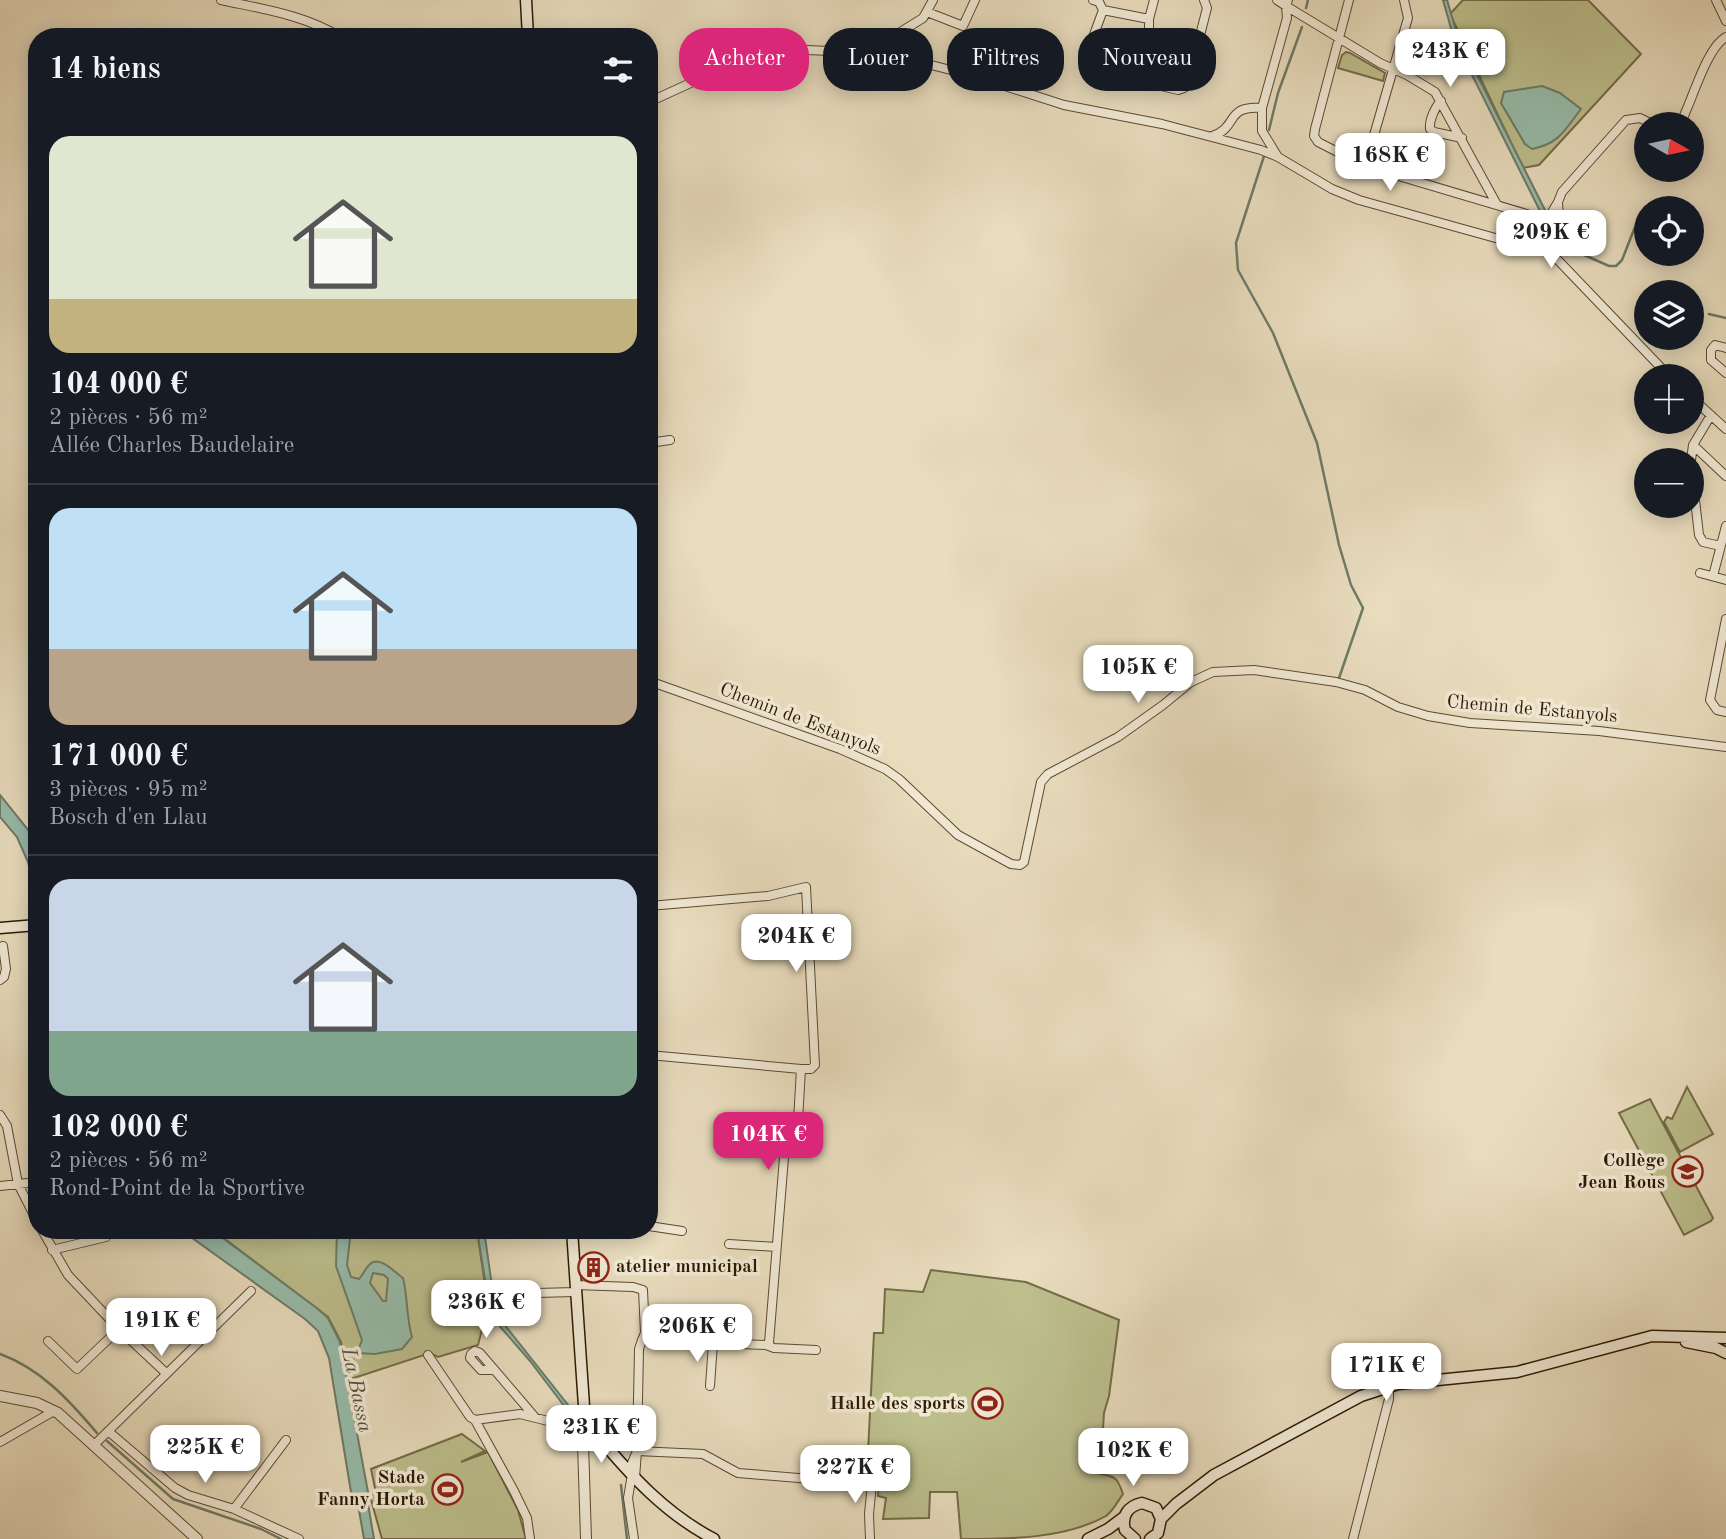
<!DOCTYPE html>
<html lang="fr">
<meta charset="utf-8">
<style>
:root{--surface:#171b24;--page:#242831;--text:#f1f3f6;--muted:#9ea1a6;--line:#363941;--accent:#db2777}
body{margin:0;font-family:"Old Standard TT",serif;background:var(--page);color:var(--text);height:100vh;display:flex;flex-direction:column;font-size:26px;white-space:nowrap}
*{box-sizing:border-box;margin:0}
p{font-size:23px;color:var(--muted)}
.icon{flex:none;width:38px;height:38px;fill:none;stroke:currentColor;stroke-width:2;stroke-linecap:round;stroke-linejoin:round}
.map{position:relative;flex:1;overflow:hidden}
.sheet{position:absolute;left:28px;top:28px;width:630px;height:1211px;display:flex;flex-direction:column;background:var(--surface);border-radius:28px;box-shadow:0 4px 18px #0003}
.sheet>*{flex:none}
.guide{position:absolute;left:679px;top:28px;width:665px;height:63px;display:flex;gap:14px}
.needle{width:46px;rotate:99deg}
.buttons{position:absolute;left:1634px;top:112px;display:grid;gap:14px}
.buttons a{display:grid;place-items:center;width:70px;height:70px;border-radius:50%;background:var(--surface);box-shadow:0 4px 18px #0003;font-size:35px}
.price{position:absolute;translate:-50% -60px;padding:0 16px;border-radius:14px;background:#fff;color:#222;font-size:23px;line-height:46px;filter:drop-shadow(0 2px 4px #0008)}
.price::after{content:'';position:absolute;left:50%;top:42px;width:21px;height:16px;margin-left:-10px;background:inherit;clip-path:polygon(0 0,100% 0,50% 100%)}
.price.current{background:var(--accent);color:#fff}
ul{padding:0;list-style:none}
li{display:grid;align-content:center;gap:14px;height:371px;padding:0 21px}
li+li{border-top:2px solid var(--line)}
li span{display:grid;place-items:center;height:217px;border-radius:21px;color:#555}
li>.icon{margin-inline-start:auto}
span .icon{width:126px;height:126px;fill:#fffc;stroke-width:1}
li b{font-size:30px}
h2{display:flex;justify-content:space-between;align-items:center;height:84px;padding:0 21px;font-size:30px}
.chip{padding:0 24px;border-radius:28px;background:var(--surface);box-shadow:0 4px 18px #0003;font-size:24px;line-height:63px}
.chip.current{background:var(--accent);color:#fff}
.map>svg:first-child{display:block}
.green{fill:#bdbf8d;stroke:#756c47;stroke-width:2}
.water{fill:#98bdac;stroke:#6d7b68;stroke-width:2;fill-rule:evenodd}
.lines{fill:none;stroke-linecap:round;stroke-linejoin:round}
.stream{stroke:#6d7b68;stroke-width:2.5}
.minor-casing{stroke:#5c4a30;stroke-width:10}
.tertiary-casing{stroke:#5c4a30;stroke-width:12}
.secondary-casing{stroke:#2d1901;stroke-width:13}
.minor{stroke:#f1e9d5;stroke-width:8}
.tertiary{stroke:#f1e9d5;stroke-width:10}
.secondary{stroke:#f1e9d5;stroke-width:10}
.labels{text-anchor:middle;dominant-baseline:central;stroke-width:7;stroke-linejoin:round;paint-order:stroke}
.street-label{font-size:19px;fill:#2d1901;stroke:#f1e9d5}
.poi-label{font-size:19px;font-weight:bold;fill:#2d1901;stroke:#f1e9d5;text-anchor:end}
.water-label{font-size:21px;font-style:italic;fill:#52523d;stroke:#f1e9d5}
</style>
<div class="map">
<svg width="1726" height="1539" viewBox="0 0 1726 1539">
<rect width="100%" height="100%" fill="#e9ddbe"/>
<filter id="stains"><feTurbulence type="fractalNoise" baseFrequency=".00286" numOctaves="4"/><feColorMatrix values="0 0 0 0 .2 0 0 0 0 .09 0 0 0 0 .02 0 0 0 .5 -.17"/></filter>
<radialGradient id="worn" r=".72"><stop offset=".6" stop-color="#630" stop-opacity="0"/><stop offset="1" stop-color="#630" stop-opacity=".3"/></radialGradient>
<path class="green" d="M1463,0H1588L1641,54L1539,165L1523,168L1450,14Z
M1346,52L1350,53L1385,73L1383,81L1338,68L1342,55Z
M1687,1087L1713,1134L1680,1152L1664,1122L1667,1117L1672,1119Z
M1650,1099L1713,1218L1711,1221L1684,1235L1619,1113Z
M213,1230H477L488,1306L478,1345L438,1357L430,1353L348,1380L341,1342L328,1317Z
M931,1270L1026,1282L1119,1320L1109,1396L1104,1413L1100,1474C1116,1476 1118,1479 1123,1494C1118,1501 1113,1511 1106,1516C1065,1539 1009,1539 961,1539L957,1492H930L929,1518L883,1519L886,1498L878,1496L880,1473L867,1472L874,1333H883L885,1289L923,1292Z
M462,1434L485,1451L461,1462L488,1452L518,1510L526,1539H382L370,1496L376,1493L371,1469Z"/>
<path class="water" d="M1443,0H1447L1458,37L1545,210L1541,213L1454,39Z
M1542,86L1560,93L1581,109C1564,131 1560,143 1532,149L1525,144L1501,103L1504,92Z
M0,795L29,831L37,847V898L28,862L17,837L0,817Z
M181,1230H212L318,1309L328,1318L340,1342L368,1492L367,1498L374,1539H364L357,1499L351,1492L329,1358L318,1331L305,1319Z
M337,1230H351L347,1265L351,1277L359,1279C363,1275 365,1269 369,1265C379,1254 394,1272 403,1278C408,1298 406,1316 412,1337L402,1349L375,1354L357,1353L362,1340L336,1266ZM373,1273L384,1275L388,1279L386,1301H383L370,1283Z
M477,1230H484L496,1314L572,1410L571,1415L530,1361L496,1322L489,1304Z"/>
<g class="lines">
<path class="stream" d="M1306,8L1308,0
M1269,130L1278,93L1302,27
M1264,156L1236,243L1238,270L1273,333L1317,443L1339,545L1351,585L1363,608L1338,681
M1551,225L1554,233
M1582,254L1609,266H1616L1622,260L1635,227
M1709,314L1726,318
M251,1230L272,1234L279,1230
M0,1354C41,1369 69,1400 97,1433
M107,1441L173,1499L261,1529L281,1539
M621,1485L627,1539"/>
<defs>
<path id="minor" d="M221,0C262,9 305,15 340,37
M1093,0L1099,2L1103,10
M1288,0L1286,6L1380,63L1407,75L1435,92L1496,203
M1349,0L1315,129L1314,136L1318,142L1365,166L1530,215
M1716,0L1726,21
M1103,10L1084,62L1086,68L1178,90L1184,88L1188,82L1207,8L1204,0
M1103,10L1149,19
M927,12L963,26L975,0
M886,41L923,18L933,0
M1135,81L1149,31V19L1154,0
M1441,101C1435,107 1429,120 1430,129L1434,132L1462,138
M649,102L754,54L784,49L852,52L886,41L904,58L974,76L1064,105L1162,124L1261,150L1278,157L1332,189L1359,200L1517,244
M1262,108L1287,18L1286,6L1277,0
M1680,124C1692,102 1706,48 1726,37
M1212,136C1239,128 1224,105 1262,108V131L1278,157
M1365,166L1408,18L1404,0
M1558,202L1562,192L1626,120L1640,118L1652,124
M1539 229a12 12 0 1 1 24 0a12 12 0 1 1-24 0Z
M1549,217L1558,202L1559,219
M1539,231L1526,243L1517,244L1527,246L1545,240
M1548,241V249L1554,256L1557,240
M1554,256L1669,376
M1726,348L1715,345L1711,350V360L1726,373
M1692,398L1726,429
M649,443L670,440
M1693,445L1726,476
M1691,460L1693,445L1711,415
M1692,474L1699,535L1703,542L1716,545L1721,544
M1700,573L1726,580
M1713,576L1726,526
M1726,619L1710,700L1717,710L1726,712
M649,681L840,749L885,769L899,779L958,835L1011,864L1020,865L1024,862L1041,782L1048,774L1118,737L1163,705L1191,682L1213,672L1254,670L1336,682L1365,690L1398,707L1428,716L1470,723L1599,731L1726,747
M649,906L768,896L806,887L815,1065L811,1069H801L649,1055
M0,980L4,977L6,969L3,946
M0,1115L7,1126L18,1184L37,1221
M0,1186L37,1182
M649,1226L682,1231
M42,1230L68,1275L119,1329L166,1373
M729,1244L776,1247
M52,1250L106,1237
M575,1285L633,1287L643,1290L645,1333L642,1340
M497,1294L575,1292
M48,1341L77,1369L119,1329
M766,1345L769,1343L785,1145L798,1121L801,1069
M816,1350L774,1348L766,1345L642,1340L639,1349L637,1451L703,1454L738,1473L872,1484
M428,1355L470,1417L475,1420L514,1491L527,1518L530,1539
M494,1370H481L470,1358L471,1354L475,1351L480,1353L534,1416
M710,1386L713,1343
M475,1420L520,1414L576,1428
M108,1431L175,1488L188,1495L234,1509L299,1539
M0,1442L54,1411
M93,1446L251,1291
M629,1470L637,1451L635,1478
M632,1474L628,1498L634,1539
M234,1509L286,1440
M870,1539L869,1514L873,1473
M1353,1539L1389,1399V1386"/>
<path id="tertiary" d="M0,1396L37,1403L58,1413L197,1539
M580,1433L583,1443L586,1539"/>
<path id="secondary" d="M526,0L528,37
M0,928L37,925
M572,1230L584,1406L576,1425L578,1431L583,1434L591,1432
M1686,1342L1716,1348L1726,1353
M588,1416L602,1435
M591,1432L597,1435C631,1476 666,1514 714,1539
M1161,1519L1176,1504L1214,1475L1361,1396L1398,1384L1517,1372L1652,1336L1726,1338
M1088,1539L1108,1529L1124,1517
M1135,1539L1125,1530C1121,1516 1128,1506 1142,1503L1156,1508L1161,1519L1158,1533L1150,1539"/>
</defs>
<use href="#minor" class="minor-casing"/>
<use href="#tertiary" class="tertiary-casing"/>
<use href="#secondary" class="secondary-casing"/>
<use href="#minor" class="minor"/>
<use href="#tertiary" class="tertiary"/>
<use href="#secondary" class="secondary"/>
</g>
<defs>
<symbol id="school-ring" viewBox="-11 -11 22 22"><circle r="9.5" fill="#f1e9d5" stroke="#8f2418" stroke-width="1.5"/><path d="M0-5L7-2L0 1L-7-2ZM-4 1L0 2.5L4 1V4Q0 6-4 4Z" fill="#8f2418"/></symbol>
<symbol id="building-ring" viewBox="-11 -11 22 22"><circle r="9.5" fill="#f1e9d5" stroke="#8f2418" stroke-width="1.5"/><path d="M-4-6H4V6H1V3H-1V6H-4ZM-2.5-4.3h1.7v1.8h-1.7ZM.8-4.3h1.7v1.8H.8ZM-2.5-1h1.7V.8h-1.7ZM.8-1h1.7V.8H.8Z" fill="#8f2418"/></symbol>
<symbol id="stadium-ring" viewBox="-11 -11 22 22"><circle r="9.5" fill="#f1e9d5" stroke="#8f2418" stroke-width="1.5"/><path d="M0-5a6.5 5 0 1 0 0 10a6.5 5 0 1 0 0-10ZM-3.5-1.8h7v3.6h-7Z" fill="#8f2418"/></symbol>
</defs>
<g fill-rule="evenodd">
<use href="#school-ring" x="1670" y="1154" width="35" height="35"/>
<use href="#building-ring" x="576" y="1250" width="35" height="35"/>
<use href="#stadium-ring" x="970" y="1386" width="35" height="35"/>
<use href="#stadium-ring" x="430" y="1472" width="35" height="35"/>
</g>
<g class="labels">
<g class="street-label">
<text transform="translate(1532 710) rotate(5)">Chemin de Estanyols</text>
<text transform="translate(800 720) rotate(21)">Chemin de Estanyols</text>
</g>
<g class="poi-label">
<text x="1665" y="1161">Collège<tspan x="1665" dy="22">Jean Rous</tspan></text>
<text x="616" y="1267" text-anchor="start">atelier municipal</text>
<text x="965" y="1404">Halle des sports</text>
<text x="425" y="1478">Stade<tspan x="425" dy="22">Fanny Horta</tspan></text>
</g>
<g class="water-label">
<text transform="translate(356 1390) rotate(78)">La Bassa</text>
</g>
</g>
<rect width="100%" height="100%" filter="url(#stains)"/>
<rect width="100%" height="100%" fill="url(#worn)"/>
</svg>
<div class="buttons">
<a><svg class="needle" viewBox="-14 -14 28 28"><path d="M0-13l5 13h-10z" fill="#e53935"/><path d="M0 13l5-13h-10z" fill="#9ea1a6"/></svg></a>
<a><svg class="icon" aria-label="locate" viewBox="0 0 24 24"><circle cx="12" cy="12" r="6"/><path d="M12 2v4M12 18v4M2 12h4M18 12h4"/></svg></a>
<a><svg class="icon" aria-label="layers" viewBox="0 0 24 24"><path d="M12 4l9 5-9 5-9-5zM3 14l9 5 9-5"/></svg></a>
<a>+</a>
<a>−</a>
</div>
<b class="price" style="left:1450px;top:89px">243K €</b>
<b class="price" style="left:1390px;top:193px">168K €</b>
<b class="price" style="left:1551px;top:270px">209K €</b>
<b class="price" style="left:1138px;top:705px">105K €</b>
<b class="price" style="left:796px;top:974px">204K €</b>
<b class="price current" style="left:768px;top:1172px">104K €</b>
<b class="price" style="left:486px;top:1340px">236K €</b>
<b class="price" style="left:161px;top:1358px">191K €</b>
<b class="price" style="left:697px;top:1364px">206K €</b>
<b class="price" style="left:1386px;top:1403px">171K €</b>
<b class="price" style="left:601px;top:1465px">231K €</b>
<b class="price" style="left:205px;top:1485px">225K €</b>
<b class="price" style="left:1133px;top:1488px">102K €</b>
<b class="price" style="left:855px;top:1505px">227K €</b>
<div class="guide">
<a class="chip current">Acheter</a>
<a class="chip">Louer</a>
<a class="chip">Filtres</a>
<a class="chip">Nouveau</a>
</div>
<section class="sheet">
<h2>14 biens<svg class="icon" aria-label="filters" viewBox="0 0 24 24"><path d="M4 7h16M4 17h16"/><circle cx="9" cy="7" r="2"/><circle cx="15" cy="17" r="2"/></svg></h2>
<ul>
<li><span style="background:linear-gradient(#dfe7d0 75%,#c2b280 0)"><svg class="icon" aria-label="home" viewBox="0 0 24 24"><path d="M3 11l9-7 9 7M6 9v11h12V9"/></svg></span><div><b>104 000 €</b><p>2 pièces · 56 m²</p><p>Allée Charles Baudelaire</p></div></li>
<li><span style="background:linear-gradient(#bfe0f5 65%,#b9a48a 0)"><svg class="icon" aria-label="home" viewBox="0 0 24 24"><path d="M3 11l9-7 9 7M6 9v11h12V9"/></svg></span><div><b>171 000 €</b><p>3 pièces · 95 m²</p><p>Bosch d'en Llau</p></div></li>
<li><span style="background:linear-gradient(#c9d6e8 70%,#7fa58c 0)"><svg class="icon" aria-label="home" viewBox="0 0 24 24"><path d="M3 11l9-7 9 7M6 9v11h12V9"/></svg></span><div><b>102 000 €</b><p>2 pièces · 56 m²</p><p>Rond-Point de la Sportive</p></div></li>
</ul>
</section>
</div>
